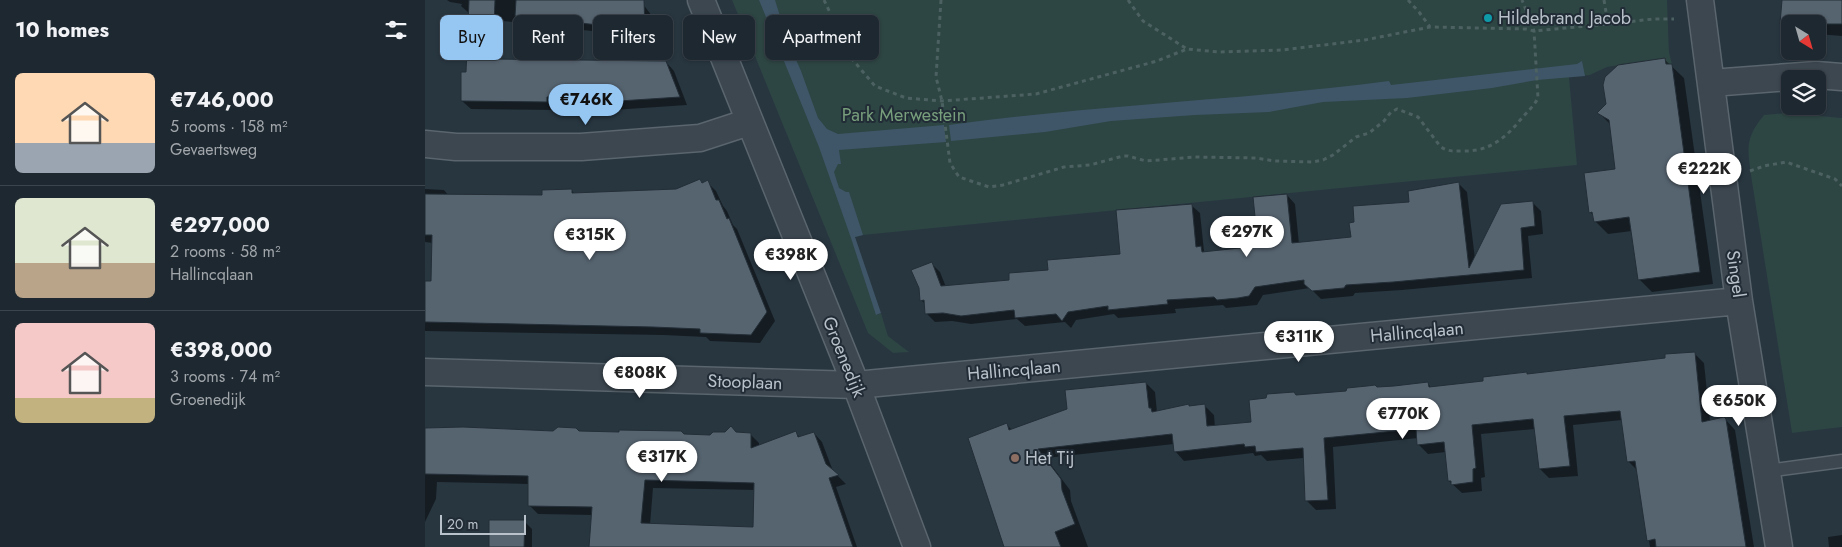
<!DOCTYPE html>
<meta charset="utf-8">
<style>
:root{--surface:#1e2830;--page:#2b343c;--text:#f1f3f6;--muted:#a1a6ab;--line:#3c444c;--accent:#96c6f2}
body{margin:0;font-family:Jost,sans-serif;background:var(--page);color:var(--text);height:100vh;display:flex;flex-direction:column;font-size:19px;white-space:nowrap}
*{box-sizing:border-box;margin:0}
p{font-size:16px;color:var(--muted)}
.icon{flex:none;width:28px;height:28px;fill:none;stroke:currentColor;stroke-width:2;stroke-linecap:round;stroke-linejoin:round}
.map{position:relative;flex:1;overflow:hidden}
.sheet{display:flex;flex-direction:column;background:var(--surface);width:425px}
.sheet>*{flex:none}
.banner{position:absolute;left:15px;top:15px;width:475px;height:45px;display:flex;gap:10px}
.needle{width:32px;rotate:143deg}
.fabs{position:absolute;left:1356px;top:15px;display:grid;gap:10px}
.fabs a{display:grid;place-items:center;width:45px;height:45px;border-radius:8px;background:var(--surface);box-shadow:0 1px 4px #0004,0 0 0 1px var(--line);font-size:25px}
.scale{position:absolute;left:15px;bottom:12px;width:86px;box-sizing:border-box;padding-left:5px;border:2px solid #b9c2ca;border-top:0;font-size:14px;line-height:18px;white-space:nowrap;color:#b9c2ca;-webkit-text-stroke:4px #212c36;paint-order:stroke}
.price{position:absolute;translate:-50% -42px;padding:0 11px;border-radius:18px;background:#fff;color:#222;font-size:16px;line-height:32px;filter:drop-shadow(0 1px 2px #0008)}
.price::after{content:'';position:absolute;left:50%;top:30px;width:15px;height:11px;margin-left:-8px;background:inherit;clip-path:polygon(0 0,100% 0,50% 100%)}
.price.on{background:var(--accent);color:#111}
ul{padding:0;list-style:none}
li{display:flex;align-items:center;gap:15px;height:125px;padding:0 15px}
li+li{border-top:1px solid var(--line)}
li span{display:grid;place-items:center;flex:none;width:140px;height:100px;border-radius:8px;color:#555}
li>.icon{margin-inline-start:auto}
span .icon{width:60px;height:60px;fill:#fffc;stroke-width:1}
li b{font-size:21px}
h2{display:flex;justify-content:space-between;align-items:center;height:60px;padding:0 15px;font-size:21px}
.tag{padding:0 18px;border-radius:8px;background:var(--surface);box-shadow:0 1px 4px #0004,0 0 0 1px var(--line);font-size:18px;line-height:45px}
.tag.on{background:var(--accent);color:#111}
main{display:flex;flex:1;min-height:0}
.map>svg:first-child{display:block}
.green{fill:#2d4543}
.water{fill:#3f5668}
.shadow{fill:#0007;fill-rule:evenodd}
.building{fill:#566470;stroke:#232e37;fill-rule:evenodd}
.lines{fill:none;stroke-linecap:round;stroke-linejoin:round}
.service-casing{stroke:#5a656d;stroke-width:15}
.minor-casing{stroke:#5a656d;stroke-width:29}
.path{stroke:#4c6161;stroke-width:3;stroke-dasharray:4 4;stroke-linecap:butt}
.service{stroke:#3c4750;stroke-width:12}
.minor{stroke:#3c4750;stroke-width:26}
.culture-dot{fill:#0f9aa8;stroke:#212c36;stroke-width:2}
.education-dot{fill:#8d6e63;stroke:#212c36;stroke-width:2}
.labels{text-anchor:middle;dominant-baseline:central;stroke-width:4;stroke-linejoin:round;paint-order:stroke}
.poi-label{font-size:18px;fill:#b9c2ca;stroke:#212c36;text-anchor:start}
.park-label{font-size:18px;fill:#789f7c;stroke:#212c36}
.street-label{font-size:18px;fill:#b9c2ca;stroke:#212c36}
</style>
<main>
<section class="sheet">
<h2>10 homes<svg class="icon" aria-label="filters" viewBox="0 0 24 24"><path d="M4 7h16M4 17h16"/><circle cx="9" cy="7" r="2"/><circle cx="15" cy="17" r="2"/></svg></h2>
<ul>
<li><span style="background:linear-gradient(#ffd9b3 70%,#9aa5b1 0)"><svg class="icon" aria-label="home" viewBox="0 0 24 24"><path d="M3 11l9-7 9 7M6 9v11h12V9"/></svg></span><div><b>€746,000</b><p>5 rooms · 158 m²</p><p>Gevaertsweg</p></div></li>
<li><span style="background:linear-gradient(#dfe7d0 65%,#b9a48a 0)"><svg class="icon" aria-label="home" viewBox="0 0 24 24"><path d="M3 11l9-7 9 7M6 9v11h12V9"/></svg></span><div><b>€297,000</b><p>2 rooms · 58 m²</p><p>Hallincqlaan</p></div></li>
<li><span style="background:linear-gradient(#f6c9c9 75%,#c2b280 0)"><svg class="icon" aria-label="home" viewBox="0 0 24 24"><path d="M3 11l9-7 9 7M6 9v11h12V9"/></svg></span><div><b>€398,000</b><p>3 rooms · 74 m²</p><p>Groenedijk</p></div></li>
</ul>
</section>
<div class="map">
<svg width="1417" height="547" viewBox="0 0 1417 547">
<rect width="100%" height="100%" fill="#283640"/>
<path class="green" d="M307,0H1242L1244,52L1247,64H1241L1240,58L1182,67L1165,75L1144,77L1152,165L438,235L427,238L452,315L456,313L463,336L484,352L468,353L443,333Z
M1361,113L1417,118V427L1367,433L1327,182C1323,151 1318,140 1339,115Z"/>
<path class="water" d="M334,0H350L362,39L376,71L393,118L402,129L413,134L519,125L521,142L414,150L416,164H413L409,172L414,188L421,192H424L438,235L430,237L456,313L451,315L426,238L394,147Z
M1157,61L1160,76L1112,80L1067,88L982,98L898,102L844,112L770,115L686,121L620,132L526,141L524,125C670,105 818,100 964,81L966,85L1152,64Z"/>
<path class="shadow" d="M22,0H218V4L227,16L228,38L78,21L76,61L241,62L249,71L262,105L188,110L180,101L178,96L143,100L144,104L130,105V110L46,109L37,101L42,73L45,14L36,6L37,4L25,2Z
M1359,0H1417V36L1392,34V24H1365V32L1356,23Z
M1240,60L1259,78L1288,284L1227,292L1214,279L1207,231L1183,234L1170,221L1169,216L1165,212L1192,170L1186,125L1174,113Z
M275,181L278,184L282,182L291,191L298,206L302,211L308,225L312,229L350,321L335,343L285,341L281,337L238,335L0,331V282H7L8,243L0,242V189L19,190L24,196H118L147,191L150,194L251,190Z
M1034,184L1042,192L1050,259L1107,202L1116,211L1118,234L1103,236L1107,278L977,290L930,293L928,296L896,299L885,288L838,295L832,305L801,308L798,305L750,309L751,313L693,318L689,314L651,320L646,328L640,322L600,326L592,319L546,324L527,321L510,322L502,314L500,304L496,300L506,263L515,272L521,287L586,281L697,255L766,205L775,213L779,251L780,253L834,247L862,195L870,204L874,244L927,238L985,203Z
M1269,353L1279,363L1285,421L1301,420L1310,430L1329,547H1225L1213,471L1203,461L1197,420L1148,425L1153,476L1124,478L1115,469L1110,429L1056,434L1060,477L1056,478L1057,491L1037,493L1024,481L1021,452L1003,454L993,444V438L908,447L911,509L891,510L881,500L879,458L842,461L836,455L830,456L828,453L759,461L750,451L749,444L621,458L645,490L646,501L663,547H581V424L587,430L721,383L730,392L732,412L779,405L789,415L790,427L827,423L872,396L1002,383L1007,388L1059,382L1102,373L1103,375L1242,359Z
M0,428L285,436L312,434L326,435L334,443V446L370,433L375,437L389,433L397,442L408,471L421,484L411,487L432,547H166L168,515L113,514L104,505V484L12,482L11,499L0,522ZM228,488L330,490L329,528L225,525Z
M99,521L107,529V547H65Z
M1417,535V547H1404L1403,537Z"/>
<path class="building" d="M44,0H70L68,59L241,61L255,97L179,102L174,88L136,91V96L122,97V102L36,101V72H41Z
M91,0H219L220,30L90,16Z
M1357,0H1417V24H1355Z
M1240,58L1241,64H1247L1275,272L1213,280L1204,217L1169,222L1167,212L1164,213L1159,173L1190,169L1184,120L1172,113L1181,104L1178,85L1180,77L1193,65Z
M275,179L277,183L283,180L291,200H294L302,219L304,218L342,312L326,335L275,333V329L228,327L0,322V281H6L7,235H0V194L117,195V190L147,189V193L251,189Z
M1034,182L1044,268L1076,204L1108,201L1110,226L1096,228L1099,270L968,282L921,285L919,288L887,291L879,284V280L830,287L824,296L813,298L792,300L789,297L742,300L743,304L683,310V306L643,312L637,321L631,314L590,318L589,310L536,316L518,313L500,314L499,300L495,301L494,288L486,270L507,262L516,286L584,280V273L623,270L622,260L695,254L691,210L767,204L771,247L776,246L777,252L833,246L828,197L862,194L867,243L926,237L924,223L929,222L928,206L984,202L983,191Z
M1270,352L1277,422L1299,417L1301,419L1321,547H1231L1230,539L1222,541L1210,461L1202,462L1195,411L1139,416L1145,466L1114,469L1108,419L1047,425L1051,468L1048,469V482L1026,485V481H1023L1019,442L992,445L991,429L899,438L903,500L880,501L878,448L831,452L830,446L820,447L819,444L749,452L747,434L613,449L636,479L637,490L650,524L630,532L636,547H579L543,438L582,423L584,430L642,409L640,390L721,382L724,408H726L727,412L764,404V406L780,404L782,426L826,422L824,400L841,398L842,394L869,392L871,395L921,391L922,388L942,386L950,385L952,387L969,386L1003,382L1004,387L1058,381V377L1102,372V374L1240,358V354Z
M306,426L311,432L326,433V448L371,431L373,437L389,432L401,464L414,475L404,478L428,547H164L167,507L103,506V476L0,474V428L38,427L128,431L133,427L151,428L154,431L194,432V430L256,431L259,434L285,435L288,432H300ZM220,480L329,483L328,527L216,523Z
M64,520H100L99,547H64Z"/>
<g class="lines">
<defs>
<path id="service" d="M1342,471L1417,461"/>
<path id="minor" d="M276,0L431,385L492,547
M1275,0L1314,301L1354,547
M1286,83L1391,75L1417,77
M0,144L31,147H156L275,138L324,122
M0,372L431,385L1314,301"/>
</defs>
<use href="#service" class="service-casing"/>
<use href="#minor" class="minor-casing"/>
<path class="path" d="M399,0L427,59L450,86L481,98L517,101L611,94L732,61L762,49L794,52L857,50L940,40L1005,27L1101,29L1109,31L1183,24
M516,0L511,77L517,101L525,163L534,177L564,187L578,185L639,167L665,165L698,156H703L721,161L770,157L831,158L850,161L888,162L898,160L908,155L931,137L944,133L959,121L966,112L972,109L993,117L1015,146C1022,152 1029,151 1037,151C1063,152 1080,139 1096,119C1102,112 1109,106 1113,98L1109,31L1097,0
M703,0L718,21L762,49
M983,0L994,12L1005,27
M1179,0L1183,24L1228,19H1249
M1325,171L1339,166L1361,162L1410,179L1417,186"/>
<use href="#service" class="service"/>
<use href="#minor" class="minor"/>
</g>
<circle class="culture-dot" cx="1063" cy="18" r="5"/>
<circle class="education-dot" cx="590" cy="458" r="5"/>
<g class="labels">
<g class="poi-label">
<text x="1073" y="18">Hildebrand Jacob</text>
<text x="600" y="458">Het Tij</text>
</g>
<g class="park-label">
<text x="479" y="115">Park Merwestein</text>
</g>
<g class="street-label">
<text transform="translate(1311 274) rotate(82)">Singel</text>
<text transform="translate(992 332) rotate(-5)">Hallincqlaan</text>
<text transform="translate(419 357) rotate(68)">Groenedijk</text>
<text transform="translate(589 370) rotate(-5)">Hallincqlaan</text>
<text transform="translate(320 382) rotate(2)">Stooplaan</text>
</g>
</g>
</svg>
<div class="fabs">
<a><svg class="needle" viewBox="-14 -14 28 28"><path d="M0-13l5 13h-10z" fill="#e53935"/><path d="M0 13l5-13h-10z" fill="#a1a6ab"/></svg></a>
<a><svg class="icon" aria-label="layers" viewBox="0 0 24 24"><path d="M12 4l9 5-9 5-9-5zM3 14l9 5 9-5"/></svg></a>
</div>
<div class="scale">20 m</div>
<b class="price on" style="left:161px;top:126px">€746K</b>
<b class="price" style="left:1279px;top:195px">€222K</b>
<b class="price" style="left:822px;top:258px">€297K</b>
<b class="price" style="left:165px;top:261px">€315K</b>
<b class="price" style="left:366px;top:281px">€398K</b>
<b class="price" style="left:874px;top:363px">€311K</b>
<b class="price" style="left:215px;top:399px">€808K</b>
<b class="price" style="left:1314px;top:427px">€650K</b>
<b class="price" style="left:978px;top:440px">€770K</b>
<b class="price" style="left:237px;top:483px">€317K</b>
<div class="banner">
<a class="tag on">Buy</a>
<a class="tag">Rent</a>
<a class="tag">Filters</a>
<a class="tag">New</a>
<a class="tag">Apartment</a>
</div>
</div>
</main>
